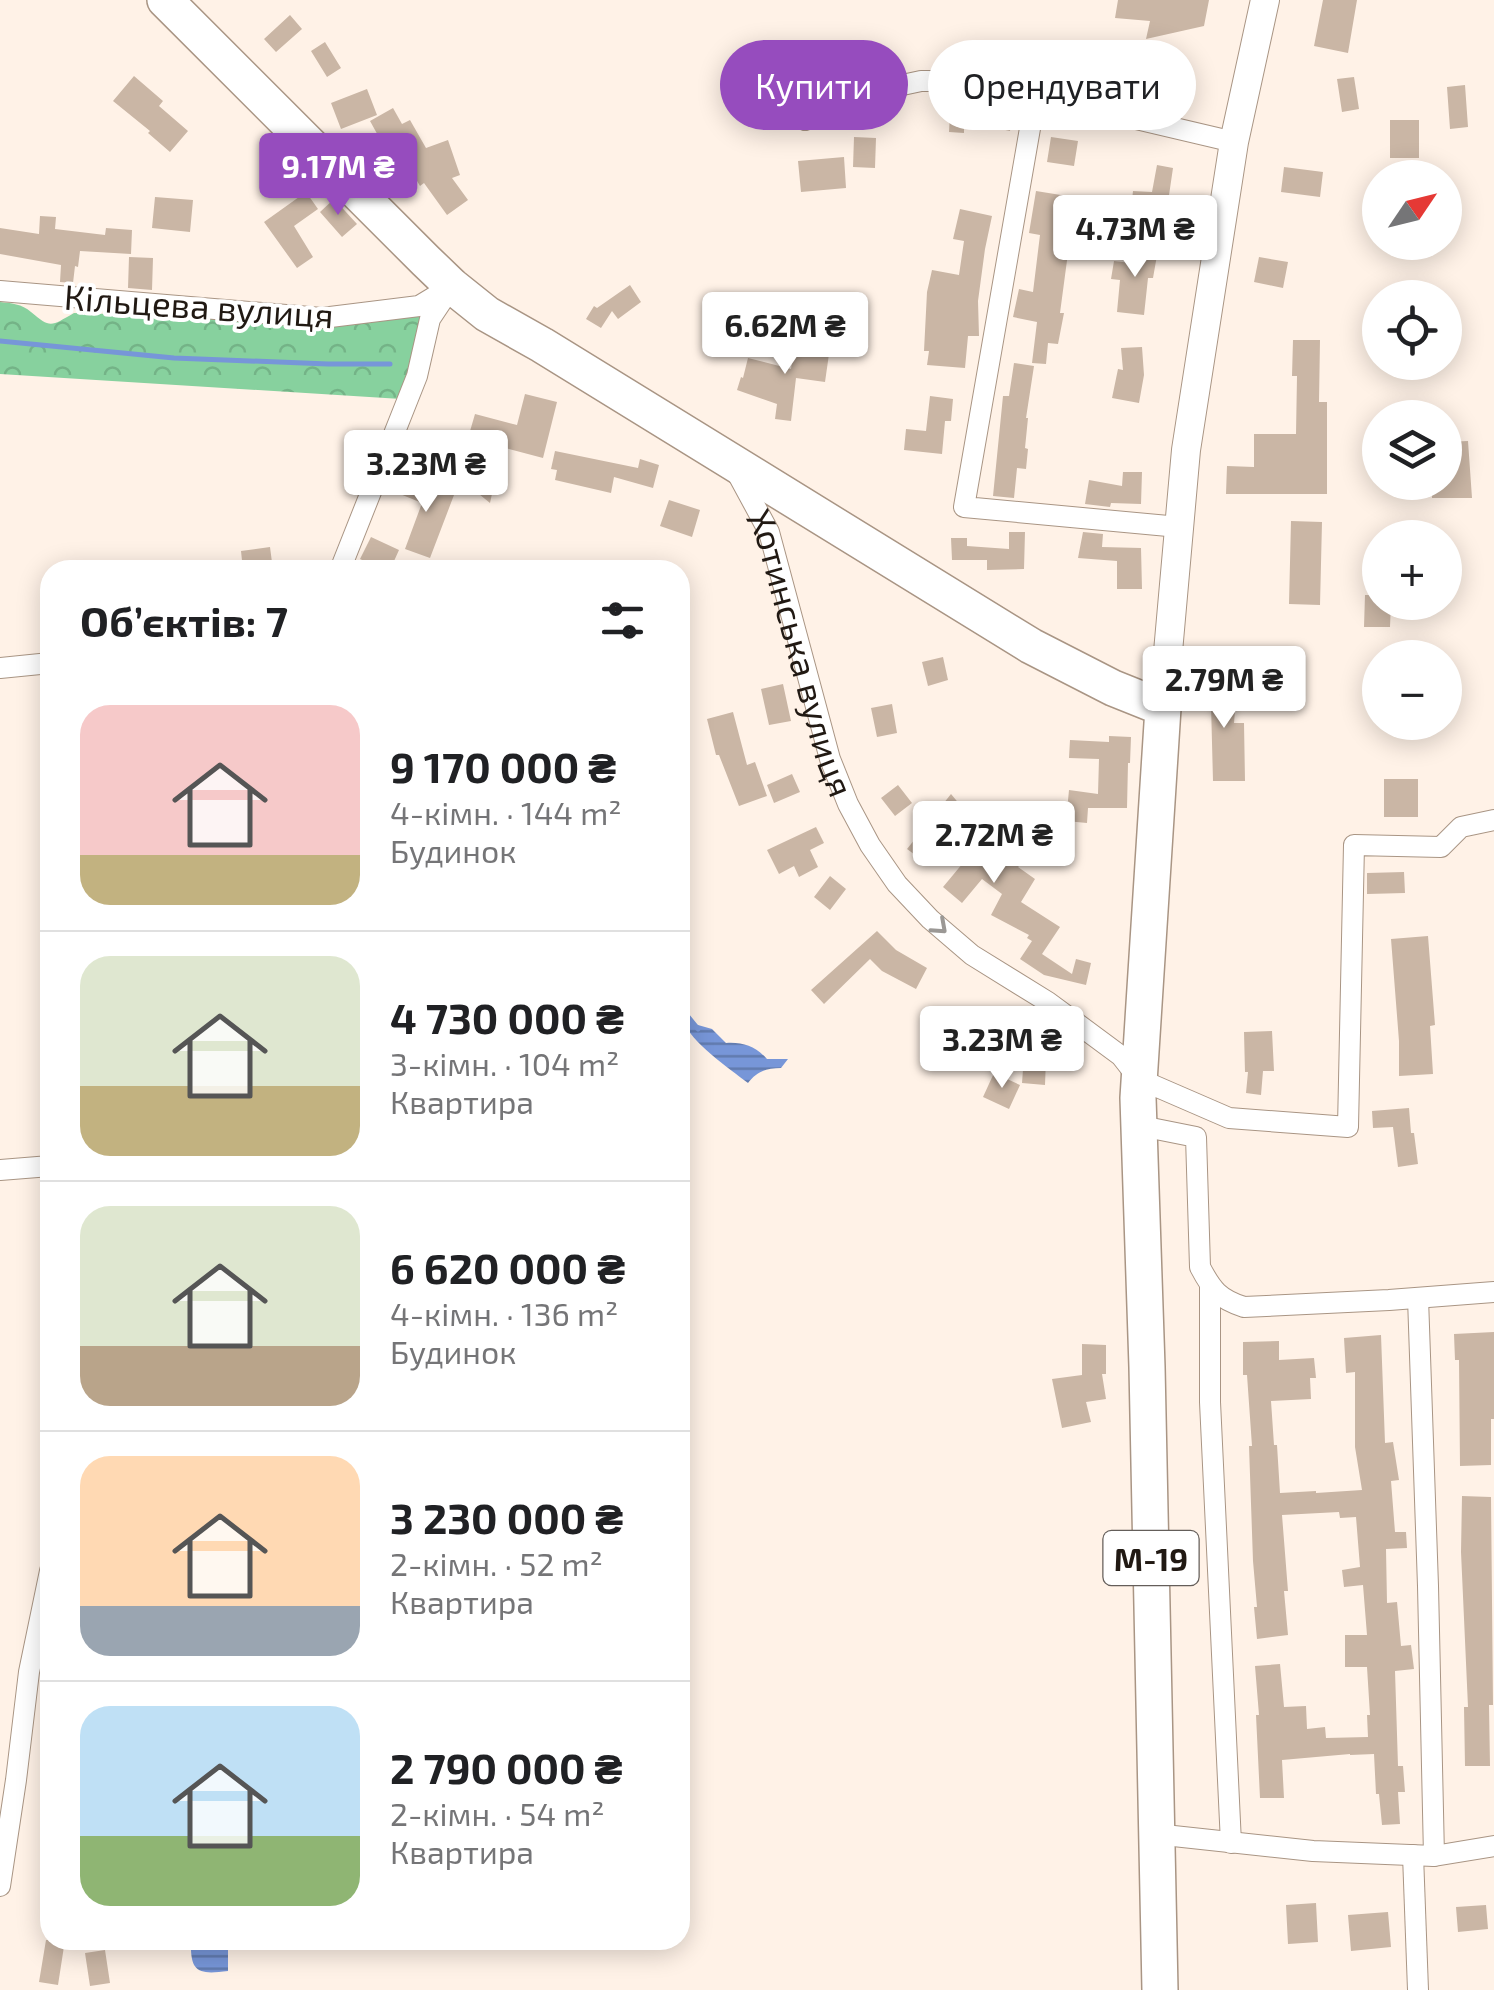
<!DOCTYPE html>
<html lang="uk">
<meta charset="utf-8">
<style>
:root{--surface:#fff;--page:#f2f2f2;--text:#202124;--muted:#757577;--line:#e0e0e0;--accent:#964cbe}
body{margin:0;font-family:"Exo 2",sans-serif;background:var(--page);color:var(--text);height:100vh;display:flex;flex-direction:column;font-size:38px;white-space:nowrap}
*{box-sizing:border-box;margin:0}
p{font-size:32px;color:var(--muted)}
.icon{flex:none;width:55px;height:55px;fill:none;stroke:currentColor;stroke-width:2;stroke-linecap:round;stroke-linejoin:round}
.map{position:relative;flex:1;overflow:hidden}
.drawer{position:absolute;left:40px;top:560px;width:650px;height:1390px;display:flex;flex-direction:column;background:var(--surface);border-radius:30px;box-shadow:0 5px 25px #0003}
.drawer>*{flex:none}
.guide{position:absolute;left:720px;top:40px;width:622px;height:90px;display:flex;gap:20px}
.needle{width:65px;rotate:55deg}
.buttons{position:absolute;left:1362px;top:160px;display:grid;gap:20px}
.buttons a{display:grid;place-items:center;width:100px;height:100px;border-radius:50%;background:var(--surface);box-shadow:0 5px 25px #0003;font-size:50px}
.price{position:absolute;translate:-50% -85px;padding:0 22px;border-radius:10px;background:#fff;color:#222;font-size:32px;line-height:65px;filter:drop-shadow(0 2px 5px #0008)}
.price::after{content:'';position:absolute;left:50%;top:60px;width:30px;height:22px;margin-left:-15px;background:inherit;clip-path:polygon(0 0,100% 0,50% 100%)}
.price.current{background:var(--accent);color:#fff}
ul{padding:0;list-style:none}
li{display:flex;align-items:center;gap:30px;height:250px;padding:0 40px}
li+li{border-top:2px solid var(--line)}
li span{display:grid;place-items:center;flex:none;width:280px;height:200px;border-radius:30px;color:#555}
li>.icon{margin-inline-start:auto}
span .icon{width:120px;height:120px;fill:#fffc;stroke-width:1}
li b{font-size:42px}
h2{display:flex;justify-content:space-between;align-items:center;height:120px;padding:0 40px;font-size:42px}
.chip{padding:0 35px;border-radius:45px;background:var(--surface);box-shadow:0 5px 25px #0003;font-size:35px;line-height:90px}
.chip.current{background:var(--accent);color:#fff}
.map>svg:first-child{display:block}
.forest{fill:url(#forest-crowns)}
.water{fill:url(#water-rules)}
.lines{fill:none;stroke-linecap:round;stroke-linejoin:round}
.stream{stroke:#7796d8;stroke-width:5}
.building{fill:#cab6a5}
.street-casing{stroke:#a99584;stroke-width:22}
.secondary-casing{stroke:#a99584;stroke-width:30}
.highway-casing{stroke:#a99584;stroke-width:38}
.street{stroke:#fff;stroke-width:20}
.secondary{stroke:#fff;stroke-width:28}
.highway{stroke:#fff;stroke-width:35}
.oneway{stroke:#9b9895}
.labels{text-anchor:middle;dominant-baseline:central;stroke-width:8;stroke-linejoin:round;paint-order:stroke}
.shield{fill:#fff;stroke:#645e5a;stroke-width:2.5}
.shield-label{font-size:32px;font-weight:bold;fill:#211913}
.street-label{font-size:35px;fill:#211913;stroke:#fff}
</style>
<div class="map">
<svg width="1494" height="1990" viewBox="0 0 1494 1990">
<defs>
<pattern id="forest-crowns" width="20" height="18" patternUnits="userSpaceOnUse" patternTransform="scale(2.5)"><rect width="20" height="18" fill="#87d19e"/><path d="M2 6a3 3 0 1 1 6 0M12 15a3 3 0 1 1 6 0" fill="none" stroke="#74b387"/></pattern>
<pattern id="water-rules" width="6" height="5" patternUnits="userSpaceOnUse" patternTransform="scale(2.5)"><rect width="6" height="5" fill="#7796d8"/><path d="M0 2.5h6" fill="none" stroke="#617aae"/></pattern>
</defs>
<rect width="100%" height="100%" fill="#fff2e7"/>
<path class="forest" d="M0,302C11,303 22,304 31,312C51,329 51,326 74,313L323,320L410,311L425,317L401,399L0,374Z"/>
<path class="water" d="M684,1021L712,1029L726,1043C743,1042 755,1046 767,1059H788L781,1068C767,1068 757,1071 748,1083C730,1069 689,1041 684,1021Z
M191,1940H228V1971C197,1975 190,1972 191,1940Z"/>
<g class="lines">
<path class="stream" d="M0,341L174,358L328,364H390
M680,1007L698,1029"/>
</g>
<path class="building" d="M1118,0H1209L1204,26L1146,39L1150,21L1115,18Z
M1323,0H1357L1348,53L1314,46Z
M290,15L302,29L276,52L264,39Z
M325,42L341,68L327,77L311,51Z
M134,76L163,101L159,106L188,131L170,152L148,133L150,131L113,101Z
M1354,77L1359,109L1342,112L1337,79Z
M1465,85L1468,127L1450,129L1447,87Z
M367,89L377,115L341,129L331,103Z
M951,95H966L965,104L1013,114L1010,131L964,121V133L949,132Z
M393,108L402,124L410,120L426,148L448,140L460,175L452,178L468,200L447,215L424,183L420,186L400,152L390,157L370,121Z
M1390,120H1419V158H1390Z
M854,137L876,138L875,168L853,167Z
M1051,137L1078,141L1074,166L1047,162Z
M844,157L846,188L801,192L798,161Z
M1157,165L1173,168L1168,202L1177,204L1175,217L1149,213L1150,211L1131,209L1133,191L1152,192Z
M1284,167L1323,172L1320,197L1281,192Z
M1036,191L1067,196L1058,251L1068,253L1060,313H1064L1058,344L1048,343L1046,364L1032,363L1037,322L1013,317L1019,289L1033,292L1040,235L1029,233Z
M306,192L318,209L294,226L313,257L297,268L264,222Z
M155,197L193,200L190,232L152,228Z
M334,199L357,224L342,237L320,212Z
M960,209L992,216L985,249L978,301L979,336H968L965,368L927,365L929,351H924L927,292L932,270L959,275L964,241L953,239Z
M40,216L56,217L55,229L105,235L106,228L132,230L131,254L80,251L78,267L75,266L73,283L60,282L61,265L0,254V228L39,234Z
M1143,241L1159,244L1153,278H1148L1144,315L1117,312L1120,280L1111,279L1114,261L1139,264Z
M129,257L153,258L152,290L128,288Z
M1259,257L1288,262L1283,288L1254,282Z
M630,285L641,302L618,319L612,311L601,328L586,319L594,306L597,308Z
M1293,340H1320L1319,402H1327V494H1226L1227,466L1254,467V434H1296L1297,376H1292Z
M795,342L830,347L825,382L796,378L791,421L775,419L777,404L737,390L741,377L743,378L748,358L791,369Z
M1142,347L1144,375L1139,403L1112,398L1118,369L1123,370L1121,348Z
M1014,363L1034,366L1026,418H1028L1025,448L1028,449L1026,469L1017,468L1014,498L993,496L1003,396H1009Z
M525,394L557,402L543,458L468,438L475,414L517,425Z
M930,396L953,399L951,421H945L942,454L904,450L906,429L926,431Z
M1468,441L1472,498H1432V482H1445V442Z
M555,451L638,468L640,459L659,465L653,488L614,477L611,493L555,480L557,470L551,469Z
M467,464L497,471L490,503L463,481Z
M1123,472H1142L1141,504L1111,503L1110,507L1085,504L1089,480L1122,486Z
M407,476L454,495L430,558L405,549L422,503L400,494Z
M669,500L700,510L692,537L660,526Z
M1291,521L1322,522L1320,605L1289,604Z
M1009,532H1025L1024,569L987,570V560H952L951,538H967V546L1009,549Z
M1083,532L1103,534L1102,547L1141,548L1142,589H1117V561L1078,558Z
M371,537L399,550L390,570H383L360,559Z
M270,547L273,570H243L241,551Z
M1365,595H1380V602H1391L1390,627H1364Z
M943,657L948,680L928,686L922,662Z
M1194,682L1237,686L1234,723H1244L1245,781H1213L1211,704L1192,703Z
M783,684L791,721L769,725L761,689Z
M892,704L897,733L877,737L871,708Z
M733,712L747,765L755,762L767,796L739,806L719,755H716L707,719Z
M1109,736L1131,737L1130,763H1128L1127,808H1088L1087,823L1066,821L1069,790L1098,794L1099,759L1069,758L1070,740L1109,742Z
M792,774L800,792L774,803L767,785Z
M1384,779H1418V817H1384Z
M898,785L912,803L895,816L881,798Z
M951,794L966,812L963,815L1004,861L1007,856L1019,866L1018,867L1035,879L1021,902L1060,927L1042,954L1072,974L1076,959L1091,963L1086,985L1044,975L1020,959L1032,941L1027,938L1029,935L991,915L1002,894L982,879L962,903L943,887L968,857L948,834L926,863L907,849Z
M816,827L824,843L810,850L818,867L799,877L794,866L779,874L767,850Z
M1404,872L1405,893L1367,894V873Z
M830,876L846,889L830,910L814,897Z
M877,931L896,950L927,968L916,989L882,971L870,959L824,1004L811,990Z
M1428,936L1435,1025L1430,1026L1433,1074L1399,1076V1041L1391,939Z
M1272,1031L1274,1071H1263L1261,1095L1246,1093L1248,1072H1245L1244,1032Z
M1024,1056L1046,1058L1045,1085L1022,1083Z
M994,1073L1020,1085L1009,1109L983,1097Z
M1409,1108L1411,1133H1414L1418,1164L1398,1167L1393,1127L1373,1128L1372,1111Z
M1494,1332V1419H1491V1465L1460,1466L1459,1360H1455L1454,1334Z
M1381,1335L1385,1443L1393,1442L1399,1480L1391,1481L1395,1532H1406L1407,1548L1386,1549L1387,1603L1397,1602L1401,1646L1411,1645L1414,1669L1395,1671L1398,1766H1403L1405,1792H1398L1400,1824L1382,1825L1379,1794H1376L1374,1754L1350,1755V1754L1282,1760L1284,1798H1260L1256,1715H1259L1255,1666L1280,1664L1284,1707L1306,1706L1307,1729L1325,1727L1326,1738L1368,1737L1367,1715H1370L1367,1667H1345V1635H1367L1363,1585L1344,1587L1342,1570L1360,1567L1356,1517L1340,1518L1339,1512L1282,1515L1288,1591H1284L1288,1635L1257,1639L1254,1607H1257L1253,1561L1249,1446H1252L1247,1375H1243V1342L1279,1341V1360L1314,1358L1316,1378H1310L1311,1399L1271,1401L1274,1445H1277L1280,1493L1316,1491V1493L1362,1490L1355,1447V1372L1346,1373L1344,1338Z
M1082,1344L1106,1345V1374H1102L1106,1399L1086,1402L1091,1422L1062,1428L1052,1379L1082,1375Z
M1462,1496L1491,1497L1493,1705H1489L1490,1766H1465L1464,1707H1468L1461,1552Z
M1316,1903L1318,1942L1288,1944L1286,1905Z
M1486,1905L1488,1929L1458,1932L1456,1907Z
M1388,1912L1391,1947L1351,1951L1348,1915Z
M46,1940H65L58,1985L39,1982Z
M105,1950L110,1983L90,1986L85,1953Z"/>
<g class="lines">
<defs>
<g id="street">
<path d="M1036,94L964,507L1179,527"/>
<path d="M805,120L857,98L893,87L921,81H975L1234,142"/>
<path d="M0,291L322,318L419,306L452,286"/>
<path id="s1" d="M737,473L769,532L830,759L848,804L870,845L897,884L930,919L972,955L1048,1002L1121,1056L1139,1079L1229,1118L1348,1127L1354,845L1441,847L1461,827L1494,820"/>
<path d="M340,570L417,376L430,319L448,292"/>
<path d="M0,668L50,663"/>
<path d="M1141,1126L1196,1137L1200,1267C1212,1290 1219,1299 1244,1307L1389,1300L1494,1292"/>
<path d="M0,1170L50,1166"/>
<path d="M1210,1287V1402L1231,1843"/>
<path d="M1418,1298L1428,1586L1434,1856"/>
<path d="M1155,1834L1313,1851L1434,1856L1494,1846"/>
<path d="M1413,1855L1418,1990"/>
<path d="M0,1886L16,1780L29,1672L50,1571"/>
</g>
<path id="secondary" d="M1163,708L1186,450L1234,142L1265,0"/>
<path id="highway" d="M165,0L426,261L452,286L487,314L542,345L1031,646L1113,688L1163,708L1138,1098L1147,1367L1160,1990"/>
</defs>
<use href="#street" class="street-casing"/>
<use href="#secondary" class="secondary-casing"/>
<use href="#highway" class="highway-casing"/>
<use href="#street" class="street"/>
<use href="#secondary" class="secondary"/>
<use href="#highway" class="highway"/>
</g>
<defs><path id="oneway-chevron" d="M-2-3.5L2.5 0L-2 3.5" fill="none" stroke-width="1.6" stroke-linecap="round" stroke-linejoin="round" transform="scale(2.5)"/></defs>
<use class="oneway" href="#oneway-chevron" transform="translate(940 927) rotate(42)"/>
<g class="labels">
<rect class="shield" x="1103.5" y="1531" width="95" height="54" rx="8"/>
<g class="shield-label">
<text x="1151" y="1558">М-19</text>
</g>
<g class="street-label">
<text transform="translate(199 305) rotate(4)">Кільцева вулиця</text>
<text stroke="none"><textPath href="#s1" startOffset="192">Хотинська вулиця</textPath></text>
</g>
</g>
</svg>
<div class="buttons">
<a><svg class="needle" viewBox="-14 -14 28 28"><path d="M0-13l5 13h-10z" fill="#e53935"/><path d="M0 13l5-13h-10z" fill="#757577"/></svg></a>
<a><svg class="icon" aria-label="locate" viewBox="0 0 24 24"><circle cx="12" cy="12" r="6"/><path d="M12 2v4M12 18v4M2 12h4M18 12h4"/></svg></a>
<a><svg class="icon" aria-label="layers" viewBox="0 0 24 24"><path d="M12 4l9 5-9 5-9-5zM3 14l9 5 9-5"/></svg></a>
<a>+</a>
<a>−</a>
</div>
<b class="price current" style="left:338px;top:218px">9.17M ₴</b>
<b class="price" style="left:1135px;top:280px">4.73M ₴</b>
<b class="price" style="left:785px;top:377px">6.62M ₴</b>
<b class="price" style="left:426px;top:515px">3.23M ₴</b>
<b class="price" style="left:1224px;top:731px">2.79M ₴</b>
<b class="price" style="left:994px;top:886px">2.72M ₴</b>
<b class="price" style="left:1002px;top:1091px">3.23M ₴</b>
<div class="guide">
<a class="chip current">Купити</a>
<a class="chip">Орендувати</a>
</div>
<section class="drawer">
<h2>Об’єктів: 7<svg class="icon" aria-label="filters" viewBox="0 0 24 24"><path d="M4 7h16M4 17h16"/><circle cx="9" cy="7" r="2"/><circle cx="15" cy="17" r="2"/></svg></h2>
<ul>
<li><span style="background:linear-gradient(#f6c9c9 75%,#c2b280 0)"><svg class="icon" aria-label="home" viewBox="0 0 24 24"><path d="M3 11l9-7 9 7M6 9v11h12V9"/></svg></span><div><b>9 170 000 ₴</b><p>4-кімн. · 144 m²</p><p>Будинок</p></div></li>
<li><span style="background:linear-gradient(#dfe7d0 65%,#c2b280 0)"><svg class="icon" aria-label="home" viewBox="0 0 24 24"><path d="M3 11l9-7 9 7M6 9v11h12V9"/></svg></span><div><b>4 730 000 ₴</b><p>3-кімн. · 104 m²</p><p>Квартира</p></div></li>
<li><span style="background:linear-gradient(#dfe7d0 70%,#b9a48a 0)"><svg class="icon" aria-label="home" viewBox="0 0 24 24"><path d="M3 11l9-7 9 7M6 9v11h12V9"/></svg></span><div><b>6 620 000 ₴</b><p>4-кімн. · 136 m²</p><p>Будинок</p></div></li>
<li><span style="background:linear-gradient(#ffd9b3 75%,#9aa5b1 0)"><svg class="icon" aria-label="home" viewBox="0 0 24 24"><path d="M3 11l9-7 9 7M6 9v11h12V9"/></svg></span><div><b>3 230 000 ₴</b><p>2-кімн. · 52 m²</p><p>Квартира</p></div></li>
<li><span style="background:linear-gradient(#bfe0f5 65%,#8fb573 0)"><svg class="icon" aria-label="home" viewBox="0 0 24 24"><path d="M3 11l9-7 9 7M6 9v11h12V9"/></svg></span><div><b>2 790 000 ₴</b><p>2-кімн. · 54 m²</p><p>Квартира</p></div></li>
</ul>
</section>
</div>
